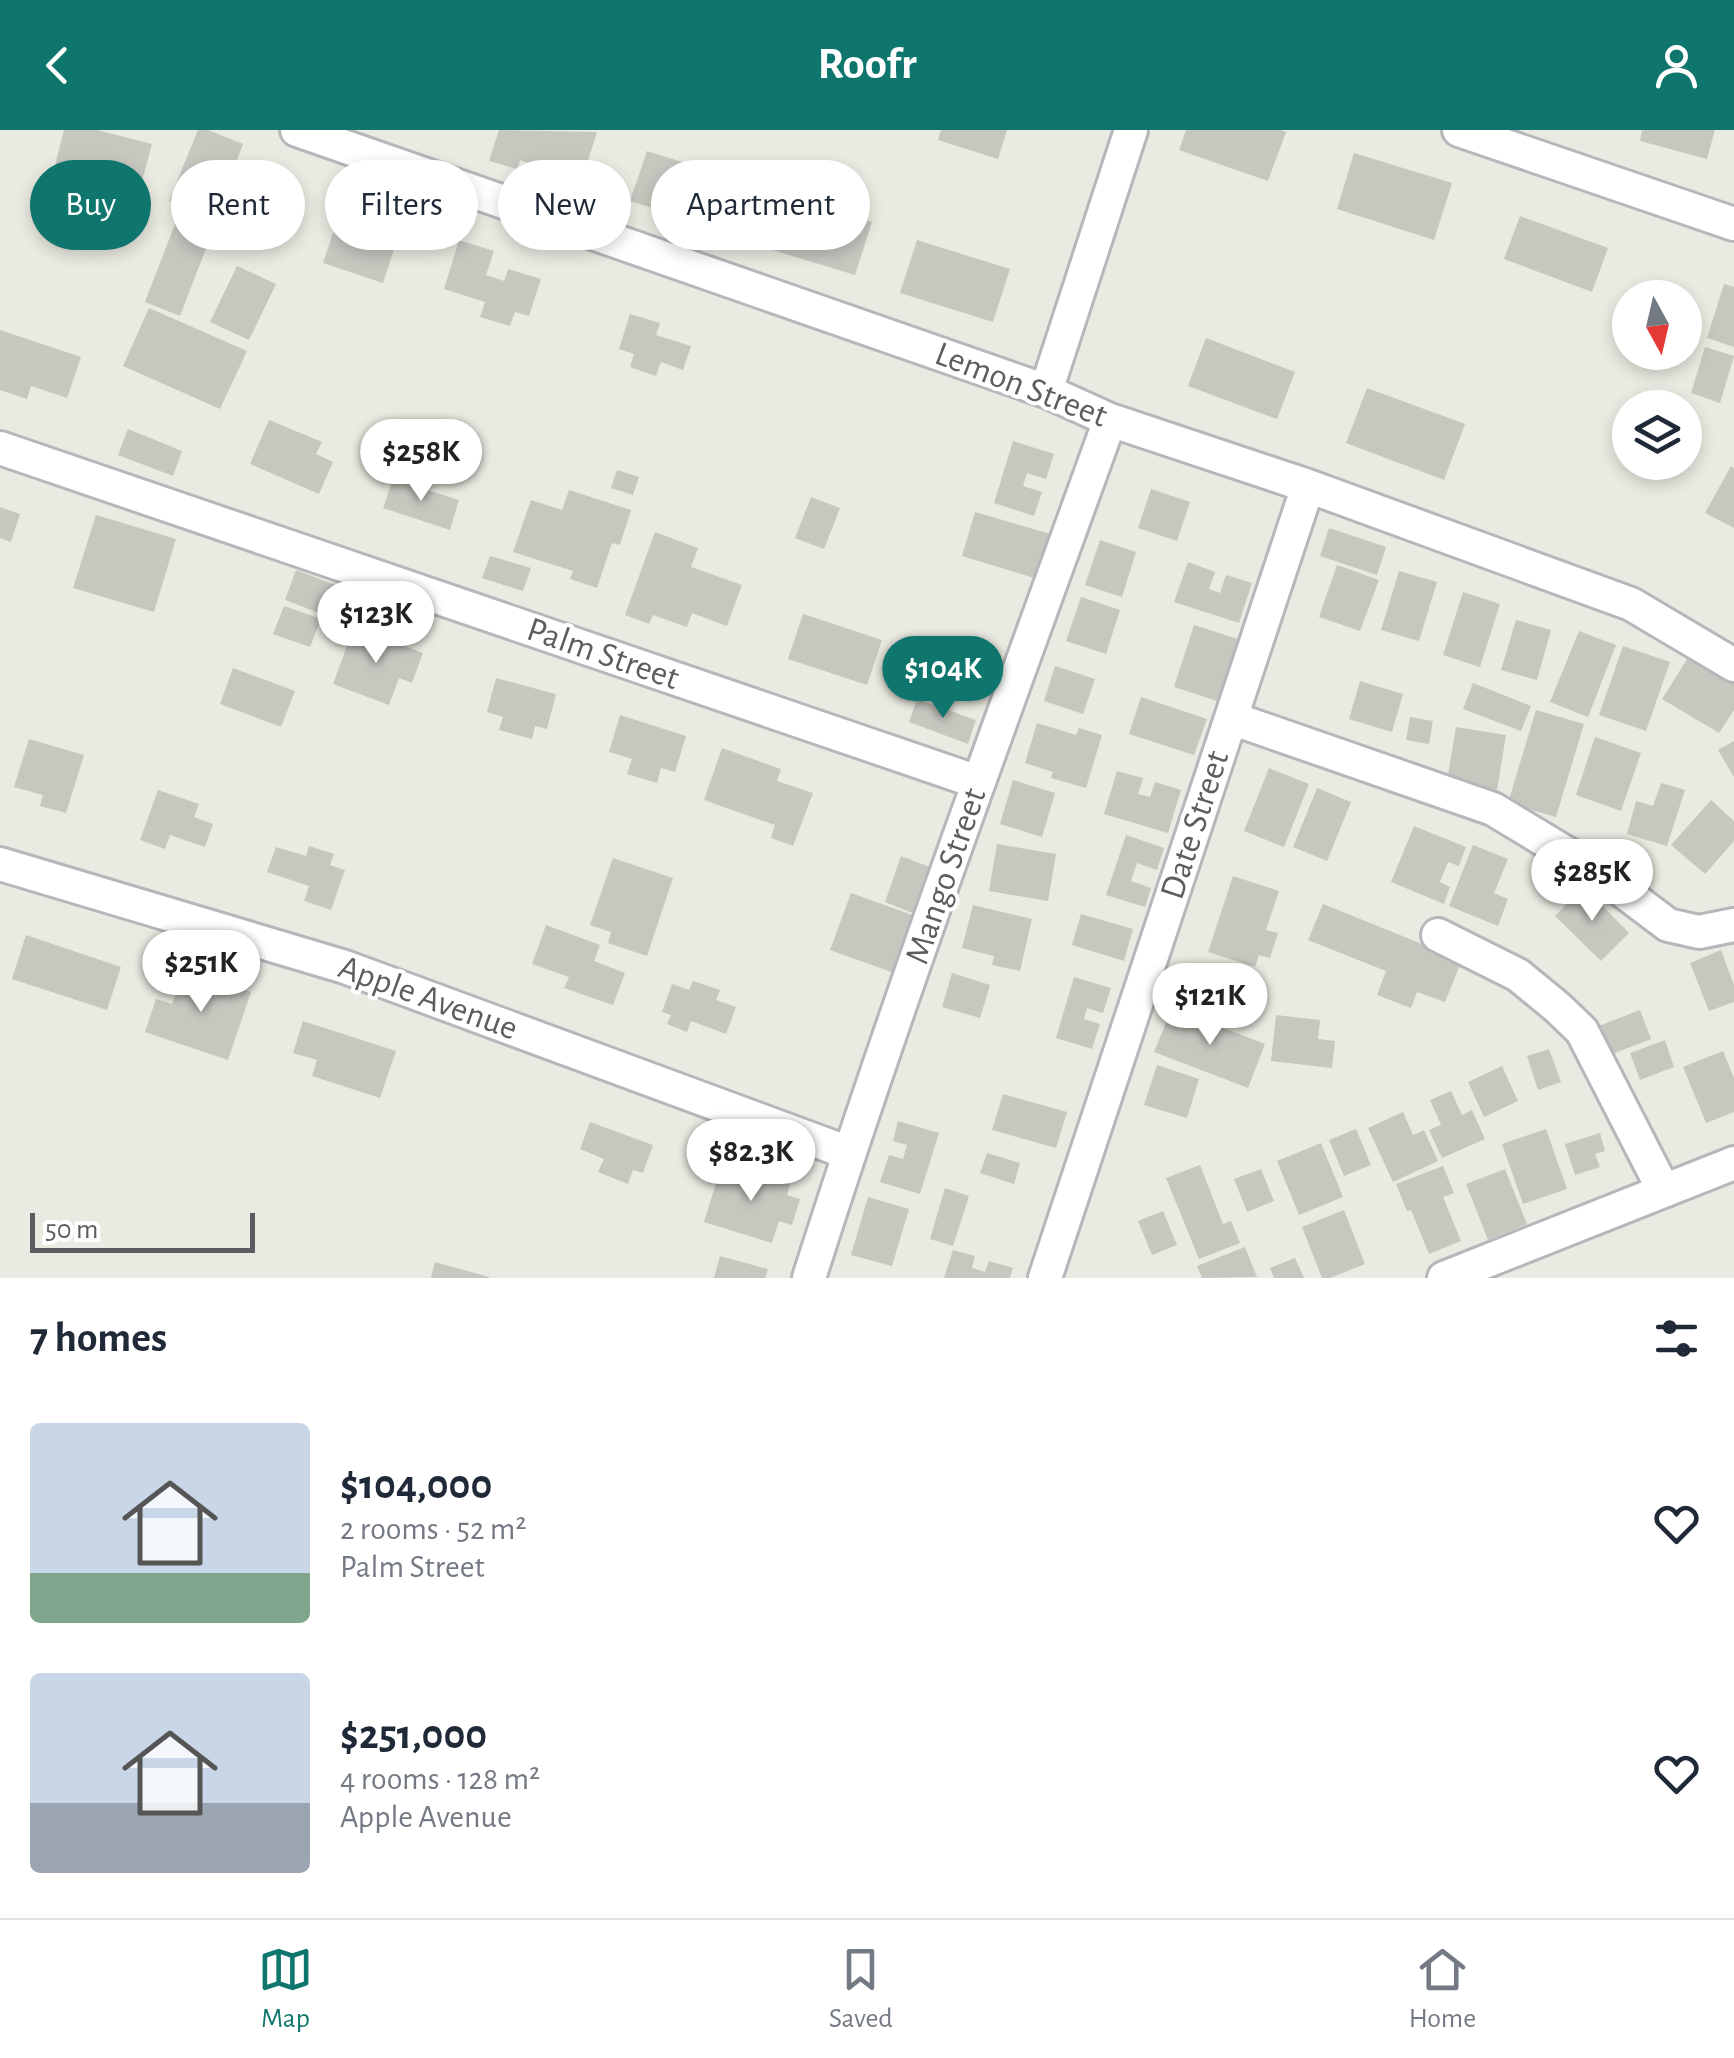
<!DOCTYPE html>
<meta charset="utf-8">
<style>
:root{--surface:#fff;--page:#f2f2f3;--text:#1f2937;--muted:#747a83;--line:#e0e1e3;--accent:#0f766e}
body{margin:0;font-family:"Alegreya Sans",sans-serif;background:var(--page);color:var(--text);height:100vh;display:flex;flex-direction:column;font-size:38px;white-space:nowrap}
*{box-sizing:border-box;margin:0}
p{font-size:32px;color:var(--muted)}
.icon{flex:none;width:55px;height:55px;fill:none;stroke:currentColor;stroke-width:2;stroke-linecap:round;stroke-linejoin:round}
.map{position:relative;height:1148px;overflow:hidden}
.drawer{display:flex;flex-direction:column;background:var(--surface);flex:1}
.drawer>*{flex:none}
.banner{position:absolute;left:30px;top:30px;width:1000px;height:90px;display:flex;gap:20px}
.needle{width:65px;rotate:172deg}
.fabs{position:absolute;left:1612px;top:150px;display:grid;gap:20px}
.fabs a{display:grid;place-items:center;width:90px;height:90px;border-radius:50%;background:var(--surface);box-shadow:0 5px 15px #0003;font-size:50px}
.scale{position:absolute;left:30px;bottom:25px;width:225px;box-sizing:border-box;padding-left:10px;border:5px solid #5b5d61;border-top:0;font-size:28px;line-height:35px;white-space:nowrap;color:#5b5d61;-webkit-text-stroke:8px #fff;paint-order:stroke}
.price{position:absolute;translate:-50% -85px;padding:0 22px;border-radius:35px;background:#fff;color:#222;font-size:32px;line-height:65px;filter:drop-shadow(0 2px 5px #0008)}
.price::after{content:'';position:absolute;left:50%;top:60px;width:30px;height:22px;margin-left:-15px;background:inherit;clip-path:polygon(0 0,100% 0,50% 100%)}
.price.active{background:var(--accent);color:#fff}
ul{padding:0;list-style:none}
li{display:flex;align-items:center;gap:30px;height:250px;padding:0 30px}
li span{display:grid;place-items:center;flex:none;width:280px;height:200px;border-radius:10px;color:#555}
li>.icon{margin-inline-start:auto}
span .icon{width:120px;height:120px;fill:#fffc;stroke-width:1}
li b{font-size:42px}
h2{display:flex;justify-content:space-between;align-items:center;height:120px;padding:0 30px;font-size:42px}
.tag{padding:0 35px;border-radius:45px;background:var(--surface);box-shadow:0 5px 15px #0003;font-size:35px;line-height:90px}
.tag.active{background:var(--accent);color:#fff}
header{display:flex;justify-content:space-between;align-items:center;height:130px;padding:0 30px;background:var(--accent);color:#fff;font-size:45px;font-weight:700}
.tabs{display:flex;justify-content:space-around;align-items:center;height:140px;border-top:2px solid var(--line);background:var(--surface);font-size:28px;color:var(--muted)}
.tabs a{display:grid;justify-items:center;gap:5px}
.tabs .active{color:var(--accent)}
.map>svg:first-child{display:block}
.building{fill:#c7c6bf}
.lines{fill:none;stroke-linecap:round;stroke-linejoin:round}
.minor-casing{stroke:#b5b7bb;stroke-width:38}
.minor{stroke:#fff;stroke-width:32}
.labels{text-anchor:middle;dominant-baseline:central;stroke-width:8;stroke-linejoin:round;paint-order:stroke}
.street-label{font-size:35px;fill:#5b5d61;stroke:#fff}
</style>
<header><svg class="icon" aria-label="back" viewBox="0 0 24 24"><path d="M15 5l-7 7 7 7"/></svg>Roofr<svg class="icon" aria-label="person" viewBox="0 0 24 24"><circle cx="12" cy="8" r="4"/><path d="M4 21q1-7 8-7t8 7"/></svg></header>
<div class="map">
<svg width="1734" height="1148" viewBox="0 0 1734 1148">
<rect width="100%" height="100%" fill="#ebeae2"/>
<path class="building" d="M64,0H97L152,14L139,62L54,40Z
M198,0H208L243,14L231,46L280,66L269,92L234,79L228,95L217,90L180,186L145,172L182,76L169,71Z
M499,0L597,2L579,58L550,49L553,41L520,30L517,39L489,31Z
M941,0H1007L998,29L938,10Z
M1186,0H1281L1286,2L1268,51L1179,20Z
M1642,0H1715L1707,29L1640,11Z
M647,21L740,50L723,100L630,71Z
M1354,23L1452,53L1434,110L1337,79Z
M780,63L872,92L855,145L763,117Z
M1520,86L1608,118L1592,162L1504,129Z
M337,91L397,110L383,153L323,133Z
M459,110L494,121L486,145L504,151L508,139L541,149L529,186L515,182L510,196L480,187L485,172L444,159Z
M917,110L1010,139L993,192L900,163Z
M237,136L276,154L249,210L210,192Z
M1724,154L1734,157V217L1707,208Z
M149,178L247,221L220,279L123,236Z
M630,184L660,193L656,205L691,216L683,240L661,232L656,246L630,237L634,224L619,219Z
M0,200L81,227L67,268L31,256L27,269L0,260Z
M1206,208L1295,242L1277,289L1188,256Z
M1705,217L1734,226L1720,273L1691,263Z
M1367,258L1465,294L1444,350L1346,313Z
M269,290L322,312L316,324L333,332L319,364L250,334Z
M128,299L182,321L173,346L118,325Z
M1013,311L1054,324L1046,349L1027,343L1023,356L1042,362L1034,386L994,373Z
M1731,336L1734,338V398L1705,383Z
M617,340L639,347L633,365L611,358Z
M393,349L459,370L450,400L383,378Z
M1151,359L1190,372L1177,411L1138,398Z
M569,360L631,380L620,415L612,413L597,458L570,449L573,441L513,422L531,370L562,380Z
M811,367L840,378L824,419L795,408Z
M0,377L20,384L11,412L0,408Z
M975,382L1054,405L1041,450L962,426Z
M96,385L176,409L154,482L73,458Z
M1329,398L1386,417L1377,445L1320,426Z
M655,402L698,418L691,437L742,455L727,496L692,483L687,497L653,485L649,494L625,485Z
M1100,410L1136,422L1122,467L1085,455Z
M490,426L531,438L523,461L482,448Z
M1188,432L1215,442L1209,459L1220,463L1226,445L1252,453L1239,493L1174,472Z
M1337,435L1379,450L1360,501L1319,487Z
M296,440L338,456L327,486L285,470Z
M1399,441L1437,452L1419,511L1381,500Z
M1463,462L1500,474L1480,537L1443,525Z
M1081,467L1120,480L1106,524L1066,511Z
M284,476L321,489L310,517L273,504Z
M803,484L882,510L867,555L788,529Z
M1516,490L1551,500L1537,550L1501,540Z
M1194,495L1238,509L1217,571L1174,557Z
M354,497L423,523L412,553L399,548L389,575L333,554Z
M1579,501L1616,515L1588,587L1550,572Z
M1623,516L1670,532L1646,601L1599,585Z
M1689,526L1734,554V580L1719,603L1662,569Z
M1055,536L1095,549L1083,584L1044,571Z
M233,538L295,561L281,597L220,574Z
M496,548L556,564L547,599L535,596L532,609L499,600L503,587L487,582Z
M1360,551L1403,564L1392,602L1349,589Z
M1473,553L1531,576L1521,601L1463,579Z
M1141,567L1207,589L1194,625L1129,604Z
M917,569L976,590L968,614L909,592Z
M1536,580L1584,594L1556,687L1508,673Z
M620,585L686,606L675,642L661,638L657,653L627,644L632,629L609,622Z
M1410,587L1433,591L1429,614L1406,610Z
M1037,593L1076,605L1079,598L1102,605L1086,658L1051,648L1053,642L1025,633Z
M1456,597L1506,605L1497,660L1447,651Z
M1595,607L1641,623L1621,681L1576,665Z
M29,609L84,625L66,683L40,676L43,665L14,657Z
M1734,611V647L1718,620Z
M722,618L781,639L777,651L813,663L793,716L771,708L775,695L704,670Z
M1269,638L1309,654L1284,717L1244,701Z
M1117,641L1143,648L1138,664L1150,667L1155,652L1181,660L1168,703L1104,684Z
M1013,650L1055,663L1042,707L1000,694Z
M1661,653L1685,660L1667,716L1627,704L1636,671L1653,676Z
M1317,658L1351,672L1327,731L1293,717Z
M158,660L199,674L194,687L213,694L205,717L170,705L165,719L140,710Z
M1711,670L1734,691V711L1705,744L1671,715Z
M1414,696L1466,717L1459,736L1448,732L1440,752L1450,757L1444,774L1391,752Z
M1126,705L1164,718L1157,740L1137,733L1131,751L1151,758L1145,777L1106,765Z
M997,714L1056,724L1048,771L989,761Z
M1473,715L1508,729L1494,763L1508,769L1498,796L1449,776Z
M309,716L334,724L330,735L345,740L331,780L304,771L309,756L267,742L276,717L306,726Z
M901,726L940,741L923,787L885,772Z
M613,728L673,748L647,826L608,813L611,802L590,795Z
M1233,746L1279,761L1266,800L1278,803L1270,828L1259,825L1255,837L1208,822Z
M1584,757L1629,803L1601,831L1555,786Z
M851,763L915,786L894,843L830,820Z
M1323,774L1462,830L1445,872L1417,862L1411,878L1377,865L1386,841L1308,810Z
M973,775L1032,789L1020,841L992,835L994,826L962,818Z
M1081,784L1133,799L1124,831L1072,815Z
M546,795L600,815L594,831L625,843L613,875L564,858L569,847L532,834Z
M26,805L121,837L107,880L12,849Z
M1721,820L1734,855V872L1709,881L1690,833Z
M184,840L251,862L228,930L145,902L156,869L172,874Z
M952,843L990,855L980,888L942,877Z
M1183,844L1253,868L1243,896L1173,872Z
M1074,847L1111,858L1103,883L1087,878L1084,889L1100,894L1092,919L1056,908Z
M693,851L720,860L716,870L736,877L726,904L691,891L687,902L667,894L671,885L662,882L672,854L689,860Z
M1172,878L1265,914L1248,958L1154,922Z
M1640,880L1651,909L1607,926L1596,897Z
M1276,885L1320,890L1318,909L1335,911L1332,938L1271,931Z
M303,891L396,921L380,968L312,946L317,930L293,923Z
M1665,910L1674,937L1640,950L1630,923Z
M1549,919L1561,952L1538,960L1527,926Z
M1723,921L1734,948V982L1706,993L1683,937Z
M1157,935L1199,949L1187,988L1144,975Z
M1502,936L1518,971L1484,987L1468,952Z
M1451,961L1462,985L1472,980L1485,1009L1442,1028L1429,1000L1441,995L1430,970Z
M1003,964L1067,982L1056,1018L992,1000Z
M1403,982L1413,1005L1424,1000L1438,1031L1393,1052L1368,998Z
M898,991L939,1003L920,1064L880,1052L889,1025L903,1029L907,1015L893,1011Z
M590,992L653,1015L643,1043L633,1040L628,1054L598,1042L604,1029L580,1019Z
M1356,999L1371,1035L1344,1046L1329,1010Z
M1546,999L1567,1059L1523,1074L1502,1014Z
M1600,1003L1605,1021L1595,1024L1600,1037L1575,1045L1565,1014Z
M1321,1013L1343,1067L1299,1085L1277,1031Z
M987,1023L1020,1033L1014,1054L980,1043Z
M722,1034L790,1054L787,1065L800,1069L792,1095L779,1091L772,1113L704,1092Z
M1200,1035L1223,1094L1231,1091L1240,1113L1199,1129L1166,1048Z
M1443,1036L1454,1063L1443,1067L1461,1111L1429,1124L1411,1080L1407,1081L1396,1054Z
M1261,1039L1274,1071L1247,1082L1234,1049Z
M1505,1039L1527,1094L1488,1110L1466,1054Z
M945,1058L969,1066L953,1116L930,1109Z
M868,1067L909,1079L892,1136L851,1125Z
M1344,1080L1365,1134L1330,1148H1322L1302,1097Z
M1163,1081L1177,1115L1152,1125L1138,1091Z
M1245,1117L1257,1147L1202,1148L1197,1136Z
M953,1120L975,1126L972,1138L985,1142L989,1131L1013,1138L1010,1148H944Z
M720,1126L768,1139L765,1148H714Z
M1295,1128L1304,1148H1274L1270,1138Z
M435,1132L489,1147V1148H431Z"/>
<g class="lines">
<defs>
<path id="minor" d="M297,0L1046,261L1110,290L1308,356L1631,474L1734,535
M1459,0L1734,94
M1046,261L1131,0
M0,318L978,652
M1231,588L1493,679L1599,743L1668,795L1699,802L1734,795
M0,734L345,837L849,1023
M1438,805L1518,845L1557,877L1582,901L1664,1061
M809,1148C901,859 1007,575 1110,290
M1045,1148L1308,356
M1444,1148L1734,1033"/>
</defs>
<use href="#minor" class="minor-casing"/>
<use href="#minor" class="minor"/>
</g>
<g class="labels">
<g class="street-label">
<text transform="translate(1021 255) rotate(21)">Lemon Street</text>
<text transform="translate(603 524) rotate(19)">Palm Street</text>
<text transform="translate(1195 695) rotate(-72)">Date Street</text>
<text transform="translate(946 746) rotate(-71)">Mango Street</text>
<text transform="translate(428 868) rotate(20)">Apple Avenue</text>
</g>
</g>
</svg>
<div class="fabs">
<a><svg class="needle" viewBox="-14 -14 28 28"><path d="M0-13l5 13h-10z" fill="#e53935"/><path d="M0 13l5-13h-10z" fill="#747a83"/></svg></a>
<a><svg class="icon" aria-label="layers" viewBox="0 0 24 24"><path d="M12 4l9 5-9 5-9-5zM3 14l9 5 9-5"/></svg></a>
</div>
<div class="scale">50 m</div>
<b class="price" style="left:421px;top:374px">$258K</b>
<b class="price" style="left:376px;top:536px">$123K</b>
<b class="price active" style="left:943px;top:591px">$104K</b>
<b class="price" style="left:1592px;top:794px">$285K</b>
<b class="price" style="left:201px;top:885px">$251K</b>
<b class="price" style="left:1210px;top:918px">$121K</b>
<b class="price" style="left:751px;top:1074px">$82.3K</b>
<div class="banner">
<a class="tag active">Buy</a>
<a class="tag">Rent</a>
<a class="tag">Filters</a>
<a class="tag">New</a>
<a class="tag">Apartment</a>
</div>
</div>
<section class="drawer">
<h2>7 homes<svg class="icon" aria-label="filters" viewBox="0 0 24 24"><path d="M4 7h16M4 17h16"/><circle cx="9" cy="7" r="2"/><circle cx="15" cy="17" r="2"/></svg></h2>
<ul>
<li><span style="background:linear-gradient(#c9d6e8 75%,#7fa58c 0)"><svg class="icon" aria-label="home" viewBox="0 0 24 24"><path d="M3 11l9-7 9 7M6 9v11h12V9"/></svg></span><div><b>$104,000</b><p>2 rooms · 52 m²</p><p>Palm Street</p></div><svg class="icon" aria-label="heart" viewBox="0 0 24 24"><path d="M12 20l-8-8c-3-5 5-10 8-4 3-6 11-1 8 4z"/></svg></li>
<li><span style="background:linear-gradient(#c9d6e8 65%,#9aa5b1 0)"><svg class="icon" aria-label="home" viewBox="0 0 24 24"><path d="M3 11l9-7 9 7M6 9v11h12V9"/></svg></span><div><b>$251,000</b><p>4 rooms · 128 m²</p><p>Apple Avenue</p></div><svg class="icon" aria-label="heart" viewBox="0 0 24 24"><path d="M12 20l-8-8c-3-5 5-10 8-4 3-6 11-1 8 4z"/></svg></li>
</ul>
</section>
<nav class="tabs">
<a class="active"><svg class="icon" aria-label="map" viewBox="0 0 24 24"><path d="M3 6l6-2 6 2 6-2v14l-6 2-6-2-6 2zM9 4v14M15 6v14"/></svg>Map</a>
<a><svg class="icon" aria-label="saved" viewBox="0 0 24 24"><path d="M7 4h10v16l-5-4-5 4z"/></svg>Saved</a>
<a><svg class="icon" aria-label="home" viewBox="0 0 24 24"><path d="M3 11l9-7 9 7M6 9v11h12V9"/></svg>Home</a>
</nav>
